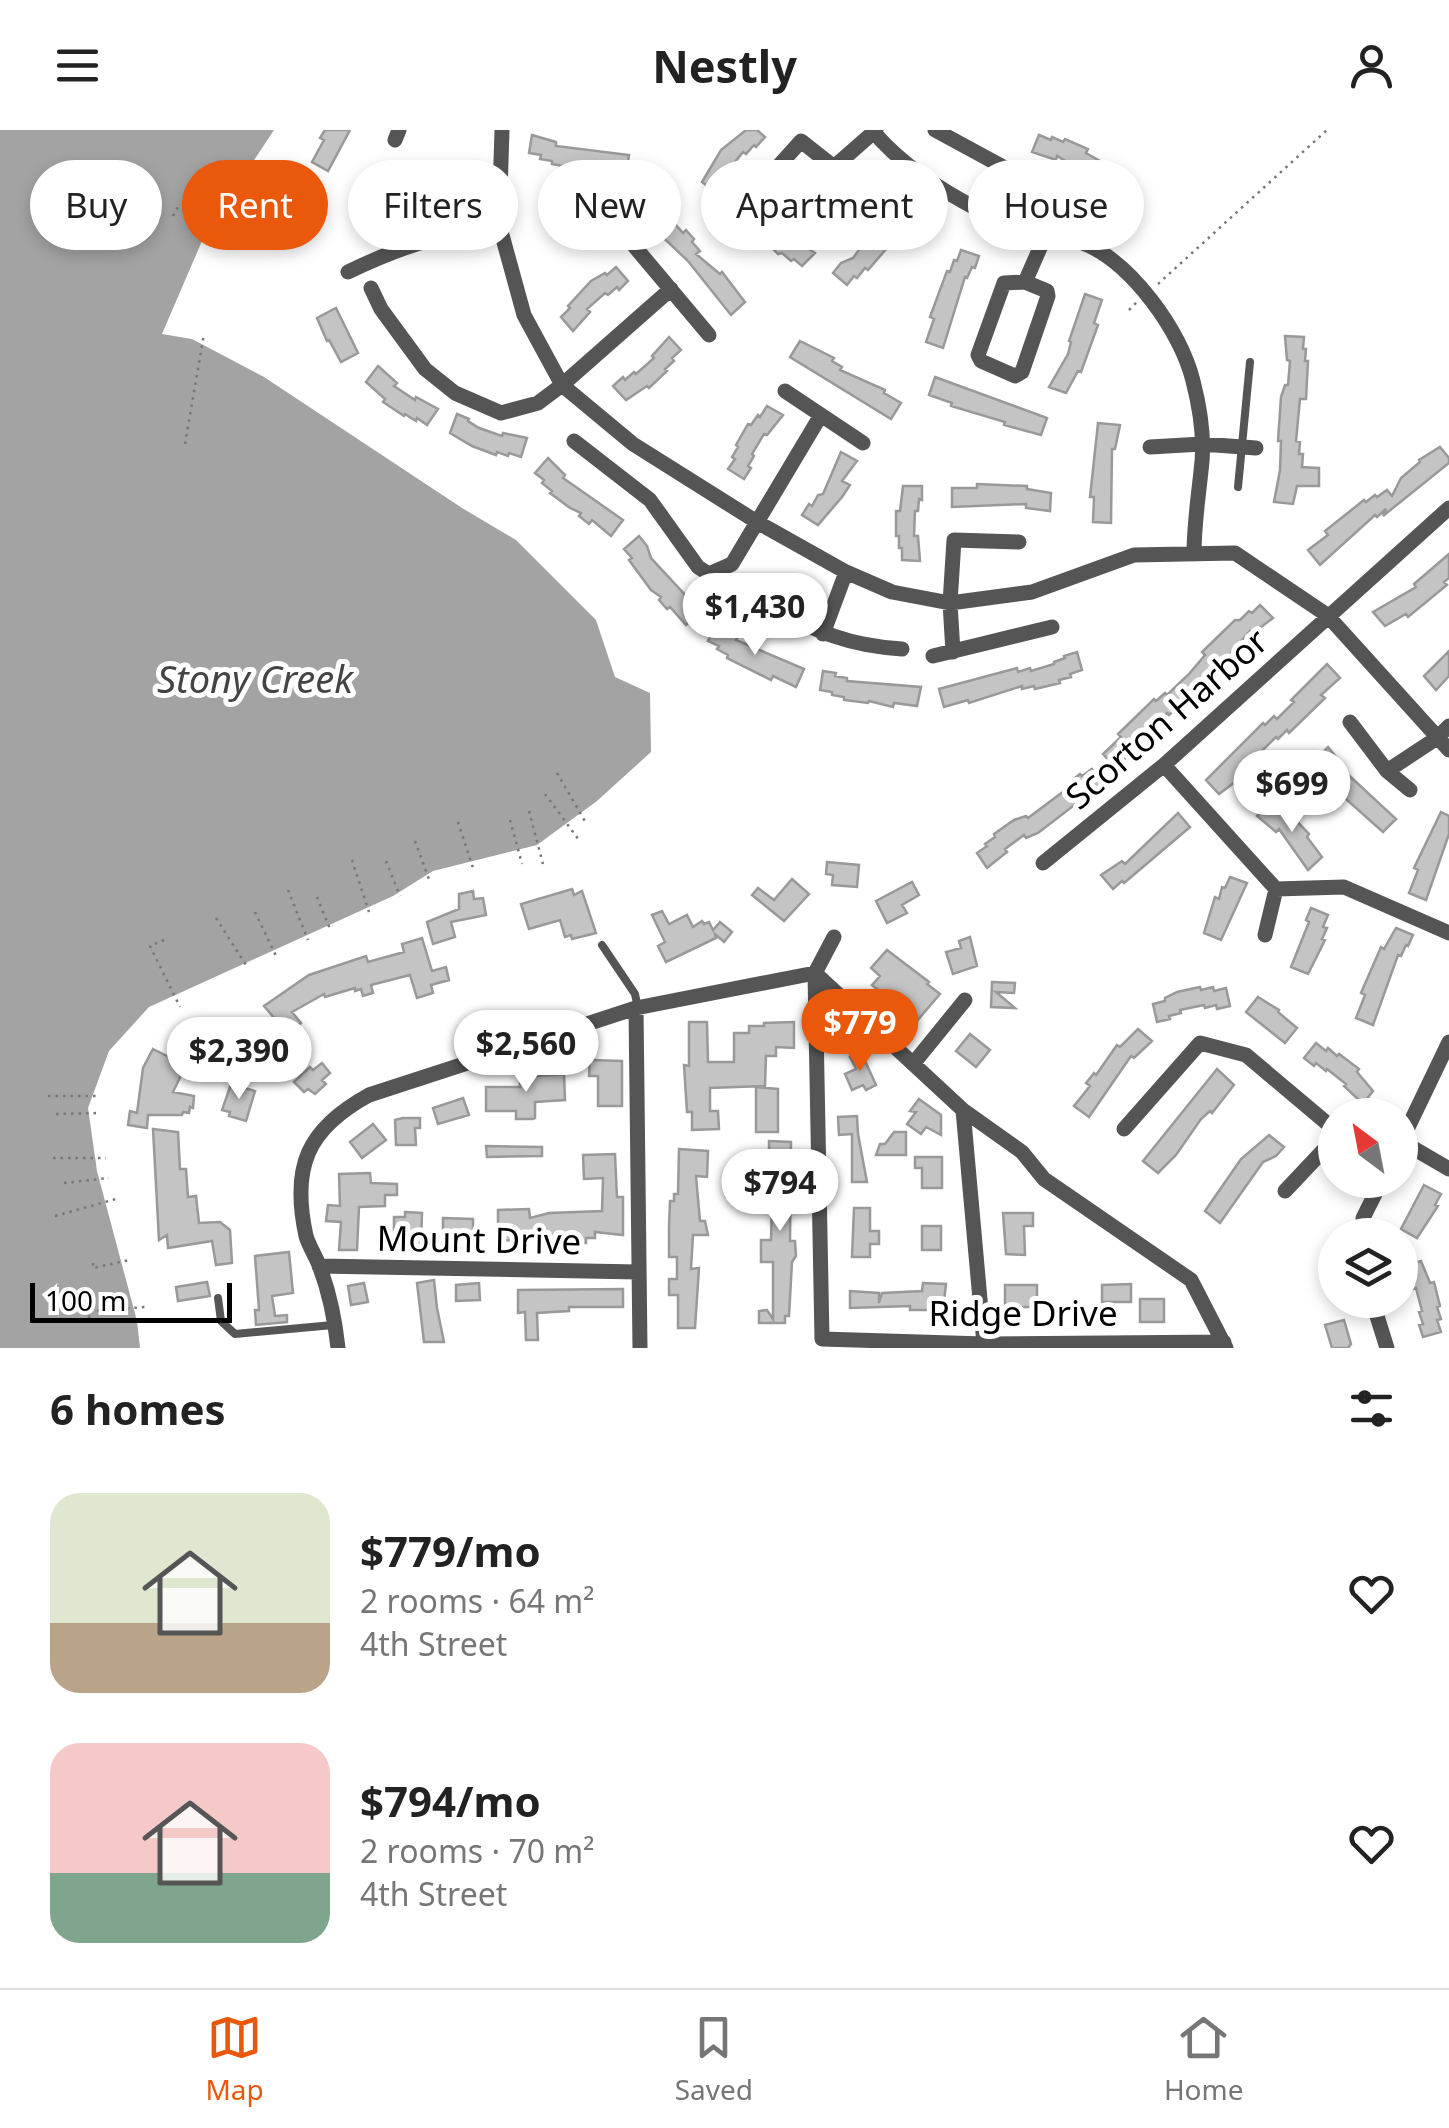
<!DOCTYPE html>
<meta charset="utf-8">
<style>
:root{--surface:#fff;--page:#f2f2f2;--text:#222;--muted:#767676;--line:#e0e0e0;--accent:#ea580c}
body{margin:0;font-family:"Noto Sans",sans-serif;background:var(--page);color:var(--text);height:100vh;display:flex;flex-direction:column;font-size:38px;white-space:nowrap}
*{box-sizing:border-box;margin:0}
p{font-size:32px;color:var(--muted)}
.icon{flex:none;width:55px;height:55px;fill:none;stroke:currentColor;stroke-width:2;stroke-linecap:round;stroke-linejoin:round}
.map{position:relative;height:1218px;overflow:hidden}
.side{display:flex;flex-direction:column;background:var(--surface);flex:1}
.side>*{flex:none}
.top-card{position:absolute;left:30px;top:30px;width:1390px;height:90px;display:flex;gap:20px}
.needle{width:65px;rotate:328deg}
.buttons{position:absolute;left:1318px;top:968px;display:grid;gap:20px}
.buttons a{display:grid;place-items:center;width:100px;height:100px;border-radius:50%;background:var(--surface);box-shadow:0 5px 15px #0003;font-size:50px}
.scale{position:absolute;left:30px;bottom:25px;width:202px;box-sizing:border-box;padding-left:10px;border:5px solid #000;border-top:0;font-size:28px;line-height:35px;white-space:nowrap;color:#000;-webkit-text-stroke:8px #fff;paint-order:stroke}
.price{position:absolute;translate:-50% -85px;padding:0 22px;border-radius:35px;background:#fff;color:#222;font-size:32px;line-height:65px;filter:drop-shadow(0 2px 5px #0008)}
.price::after{content:'';position:absolute;left:50%;top:60px;width:30px;height:22px;margin-left:-15px;background:inherit;clip-path:polygon(0 0,100% 0,50% 100%)}
.price.current{background:var(--accent);color:#fff}
ul{padding:0;list-style:none}
li{display:flex;align-items:center;gap:30px;height:250px;padding:0 50px}
li span{display:grid;place-items:center;flex:none;width:280px;height:200px;border-radius:30px;color:#555}
li>.icon{margin-inline-start:auto}
span .icon{width:120px;height:120px;fill:#fffc;stroke-width:1}
li b{font-size:42px}
h2{display:flex;justify-content:space-between;align-items:center;height:120px;padding:0 50px;font-size:42px}
.pill{padding:0 35px;border-radius:45px;background:var(--surface);box-shadow:0 5px 15px #0003;font-size:35px;line-height:90px}
.pill.current{background:var(--accent);color:#fff}
header{display:flex;justify-content:space-between;align-items:center;height:130px;padding:0 50px;background:var(--surface);font-size:45px;font-weight:700}
.tab-bar{display:flex;justify-content:space-around;align-items:center;height:140px;border-top:2px solid var(--line);background:var(--surface);font-size:28px;color:var(--muted)}
.tab-bar a{display:grid;justify-items:center;gap:5px}
.tab-bar .current{color:var(--accent)}
.map>svg:first-child{display:block}
.water{fill:#a3a3a3}
.building{fill:#c4c4c4;stroke:#999;stroke-width:2.5}
.lines{fill:none;stroke-linecap:round;stroke-linejoin:round}
.path{stroke:#777;stroke-width:2.5;stroke-dasharray:2.5 5;stroke-linecap:butt}
.service{stroke:#555;stroke-width:8}
.minor{stroke:#555;stroke-width:15}
.labels{text-anchor:middle;dominant-baseline:central;stroke-width:10;stroke-linejoin:round;paint-order:stroke}
.street-label{font-size:35px;fill:#000;stroke:#fff}
.water-label{font-size:38px;font-style:italic;fill:#444;stroke:#fff}
</style>
<header><svg class="icon" aria-label="menu" viewBox="0 0 24 24"><path d="M4 6h16M4 12h16M4 18h16"/></svg>Nestly<svg class="icon" aria-label="person" viewBox="0 0 24 24"><circle cx="12" cy="8" r="4"/><path d="M4 21q1-7 8-7t8 7"/></svg></header>
<div class="map">
<svg width="1449" height="1218" viewBox="0 0 1449 1218">
<rect width="100%" height="100%" fill="#fff"/>
<path class="water" d="M0,0H274L205,104L162,204L192,209L264,247L462,378L516,410L596,490L615,547L650,563L651,622L597,671L537,715L433,741L393,766L149,877L109,921L88,978L97,1041L137,1191L140,1218H0Z"/>
<path class="building" d="M325,0H350L328,41L312,32L324,10L320,8Z
M746,0H757L765,7L756,17L754,15L746,24L743,22L728,41L730,43L717,64L702,52L721,20Z
M532,5L556,12V16L629,25L626,43L601,39L600,43L552,34V31L540,29L541,25L529,23Z
M1039,5L1051,10L1052,7L1063,12L1065,9L1088,19L1086,23L1107,35L1100,52L1057,26L1056,30L1032,22Z
M898,68L913,80L896,100L900,103L868,140L865,138L857,148L854,146L847,155L833,143L841,133L853,128Z
M758,75L768,83L766,85L775,93L773,95L792,111L794,109L815,123L802,136L794,129L791,131L782,123L778,124L753,99L755,97L746,89Z
M666,84L683,103L686,100L694,109L692,112L700,121L696,124L720,144L722,142L745,172L731,185L688,131L652,97Z
M961,120L979,126L975,138L972,137L967,148L965,147L943,218L926,212L934,189L930,187L947,141L950,142L954,130L957,131Z
M616,137L628,151L619,160L617,157L608,165L605,163L587,179L590,182L573,201L561,187L570,178L568,176L591,151L605,143L607,145Z
M1085,164L1102,170L1094,193L1098,195L1081,242L1078,241L1066,263L1049,257L1068,224L1071,212L1069,211Z
M336,178L358,223L341,232L329,210L327,211L317,188Z
M1285,206L1304,207L1303,219H1306L1305,231H1308L1306,269H1300L1296,311L1300,312L1299,324H1303L1302,337L1319,338V356H1297L1293,374L1274,372L1280,340L1281,311H1278L1281,267L1285,255H1288L1290,231L1287,230Z
M669,207L681,220L672,228L674,231L665,239L667,241L649,258L647,256L626,270L613,256L623,247L625,250L634,242L636,244L654,228L652,226Z
M800,211L834,228L832,231L842,237L840,240L885,260L884,263L901,273L891,289L790,227Z
M378,236L397,253L394,256L415,270L416,267L438,279L427,295L417,288L416,291L405,284L404,286L383,272L385,269L366,252Z
M935,247L1047,288L1041,305L1004,295L1005,292L951,276L952,273L929,265Z
M767,276L783,285L767,305L764,304L752,324L754,326L748,336L751,338L744,349L728,339L735,329L732,327L738,317L736,315L748,294L751,295L758,285L760,287Z
M457,284L469,289L468,291L479,298L502,306L503,303L527,308L521,327L509,323L508,326L497,322L496,325L472,316L450,303Z
M1098,293L1120,295L1115,319H1112L1111,393L1093,392L1094,367H1090Z
M1440,317L1449,328V333L1383,386L1386,379L1377,387L1375,385L1320,435L1308,420L1328,405L1325,401L1364,370L1366,372L1375,365L1377,367L1387,360L1392,366L1401,348L1420,332L1419,330Z
M841,322L857,331L842,351L850,355L842,367L818,395L802,385L809,374L812,376L818,365L823,364Z
M548,328L565,345L563,348L623,390L611,406L592,390L589,394L579,386L581,383L570,378L550,363L552,361L542,353L544,350L535,343Z
M977,354L1027,356V359L1051,363L1050,381L1026,378V374L952,377V358H977Z
M903,356H922V370L919,369L918,381H915L914,406H918L920,431L902,430V418H899V406H896V381H900Z
M639,406L647,416L651,428L701,482L686,495L670,477L667,479L659,470L661,467L651,460L629,430L632,428L624,419Z
M1449,424V448L1444,452L1447,455L1408,487L1406,484L1385,496L1373,482L1416,457L1414,454Z
M1260,475L1273,488L1253,503L1250,501L1189,570L1180,579L1178,577L1169,585L1167,583L1116,638L1103,624L1121,607L1118,604L1154,569L1156,571L1165,563L1167,565L1189,544L1205,525L1202,522L1235,490H1240L1249,481L1252,483Z
M717,493L728,499L727,502L738,507L736,510L804,539L796,557L773,546L771,550L727,528L728,525L717,519L719,516L708,511Z
M1449,521V546L1436,560L1424,546Z
M1077,522L1082,540L1070,544L1071,547L1059,550L1060,553L1035,559L1034,556L1022,559V556L969,573L968,570L944,577L939,559L1017,538L1018,542L1030,538L1031,541L1054,534V532L1065,528L1064,526Z
M1327,534L1340,548L1321,565L1325,568L1289,603L1287,600L1278,609L1276,607L1236,646L1239,649L1219,664L1206,650L1263,593L1265,595L1274,586L1277,589L1294,572L1291,570Z
M823,541L836,543L835,546L847,548V551L921,557L917,576L894,573L893,577L869,571L868,573L844,570V567L832,565V562L820,560Z
M1328,617L1344,637L1342,639L1396,689L1383,702L1337,661L1334,663L1328,652L1330,650L1321,641L1324,639L1315,630Z
M1092,639L1103,653L1038,703L1026,708L1024,705L1005,719L1007,722L987,738L977,723L987,716L985,714L995,707L994,704L1014,690L1026,686L1028,688L1072,655L1070,652L1080,644L1082,646Z
M1270,673L1289,689L1292,686L1309,704L1307,707L1322,727L1308,740L1279,699L1276,702L1257,686Z
M1441,682L1449,686V704L1426,770L1409,763L1418,740L1414,738Z
M1178,683L1190,697L1124,753L1122,751L1113,759L1101,745L1122,731L1125,734Z
M827,732L859,735L857,757L832,755L833,745L826,744Z
M1230,747L1247,753L1221,810L1204,803L1215,767L1219,769L1222,757L1225,758Z
M792,749L809,764L784,791L752,765L758,758L774,770Z
M912,752L919,765L902,775L907,783L887,793L876,771Z
M572,759L574,765L582,761L596,803L572,809L571,805L565,807L560,790L529,799L521,774Z
M473,761L474,769L483,768L486,785L451,792L455,807L433,814L427,792L459,779V764Z
M1311,778L1328,785L1323,797L1327,798L1322,809L1325,810L1308,844L1291,837L1309,792L1306,790Z
M662,781L669,794L687,785L693,797L702,791L704,794L709,792L713,800L720,792L732,802L724,812L715,804L716,808L666,832L658,816L665,812L652,785Z
M1396,798L1413,805L1408,816L1406,815L1401,826L1398,825L1373,895L1356,888L1365,865L1361,863L1381,817L1384,819Z
M970,807L977,836L953,844L946,822L961,818L959,811Z
M422,808L432,841L446,837L449,850L431,855L433,863L417,868L410,845L371,855L373,863L363,866L361,859L355,861V858L325,867L324,864L292,882L301,893L288,904L264,876L309,845L366,826L368,832L404,822L402,814Z
M887,820L929,852L927,854L940,864L916,892L893,876L895,874L872,855L880,846L871,838Z
M992,852L1015,853L1014,863L996,862L1015,878L991,877Z
M1200,857L1201,860L1213,857L1214,861L1226,858L1230,876L1217,879L1216,875L1205,878L1204,875L1180,880L1181,883L1169,886L1170,889L1157,892L1153,874L1165,871V868L1177,862Z
M1258,867L1279,880L1278,882L1297,898L1285,913L1246,882Z
M689,892H707L708,932H734V903H749V896H764V893L794,892V918L776,917V926H766L765,956L710,958V981H718L719,999L692,1000V982H687L684,935L689,936Z
M1138,899L1152,911L1134,928L1131,926L1089,987L1074,976L1090,956L1086,953L1094,943L1096,945L1117,915L1120,917Z
M970,904L990,920L976,937L956,921Z
M1316,913L1326,921L1328,918L1337,926L1339,924L1359,939L1357,942L1373,961L1363,974L1344,956L1346,954L1327,939L1326,941L1316,933L1314,936L1304,928Z
M153,919L177,931L174,937L183,941L173,962L194,966L193,978L190,977L189,983L183,982L182,985H148L147,998L128,995L130,981L137,983L143,938Z
M861,922L876,955L866,960L863,955L852,960L845,944L856,939L850,927Z
M590,930L622,931V976H598V946H589Z
M322,933L330,943L322,950L326,954L315,964L308,959L304,962L294,952L310,937L313,940Z
M1217,939L1234,955L1212,983L1210,981L1201,989L1176,1025L1158,1043L1143,1031Z
M520,942H536V946L564,944L565,970L535,972V988L533,989H516V981H486V957H520Z
M231,954L255,961L246,991L229,986L230,982L222,980Z
M756,957L778,959V1002H756Z
M463,968L469,985L438,994L433,978Z
M919,969L941,985V1005L926,997L921,1004L907,994L916,982L910,981Z
M857,986L858,1004L867,1052H852V1004L839,1005L838,987Z
M403,988H420V998H415L416,1015H396L395,990Z
M373,994L386,1010L362,1028L350,1012Z
M153,999L178,1002L180,1039H186L188,1067L196,1066L199,1093L220,1092L230,1100L232,1133L216,1135L212,1111L168,1118L167,1105L159,1110Z
M894,1002H906V1025H876L880,1014H885Z
M1269,1005L1284,1017L1276,1026L1263,1032L1220,1093L1205,1081L1241,1029Z
M769,1011L791,1012L790,1111H795L796,1126L792,1132L789,1186H785V1193H759V1181L767,1180L773,1189V1132H761V1110H771L773,1040H769Z
M486,1016L542,1017V1026L487,1027Z
M679,1019L708,1021L707,1047L696,1046L700,1091H705L708,1105H693L691,1139L699,1138L695,1198H678V1165H669V1149H677V1127H669V1097L670,1071H674V1064H678Z
M615,1024L617,1067H623V1105L595,1102V1108H586V1113L556,1112V1107H549V1103L514,1105V1110L498,1111V1080L529,1079L530,1088L549,1083L602,1081L603,1048L584,1049L583,1025Z
M915,1027H942V1058H922V1038H915Z
M370,1043L371,1053L397,1054V1065H385V1076L359,1077L357,1120H339L341,1092L326,1091L328,1075L340,1076L339,1044Z
M1424,1055L1441,1064L1435,1075L1438,1076L1417,1108L1401,1099Z
M854,1078H870V1101H879V1114H870V1127H852Z
M405,1082L422,1083L421,1113L394,1112V1087H405Z
M1003,1083H1033V1096H1024L1025,1125L1006,1124Z
M443,1088L473,1089V1112L443,1107Z
M922,1096H941V1120H922Z
M289,1122L293,1163L272,1166L275,1186L287,1185V1192L256,1195L255,1180H259L255,1126Z
M1421,1131L1430,1153L1434,1152L1440,1176L1437,1177L1441,1189L1437,1190L1441,1202L1423,1207L1419,1195L1423,1194L1419,1182L1422,1181L1416,1158L1413,1159L1403,1136Z
M434,1150L437,1178L444,1212H424L417,1153Z
M207,1152L210,1166L178,1171L176,1157Z
M364,1153L368,1172L351,1175L348,1156Z
M479,1153L480,1170L456,1171V1155Z
M923,1153L946,1154L943,1180H910V1176L850,1178V1161L879,1163V1173L882,1163L922,1161Z
M1131,1154V1172H1102V1155Z
M1005,1155H1037V1177H1005Z
M623,1159V1177H569V1181L537,1183L538,1210H526L525,1182L518,1183V1160Z
M1140,1169H1164V1192H1140Z
M1344,1190L1351,1214L1348,1218H1332L1325,1195Z"/>
<g class="lines">
<path class="path" d="M173,86L178,77L220,95
M1158,154L1327,0
M1129,180L1137,172
M185,314L204,204
M557,643L586,693
M545,664L579,710
M529,681L543,734
M510,690L522,734
M458,692L474,741
M415,711L430,752
M352,730L369,782
M386,731L400,766
M288,760L308,810
M317,767L330,799
M255,782L276,826
M216,788L246,835
M164,810L150,816L180,877
M48,966H96
M56,984L101,983
M53,1028H106
M64,1053L109,1048
M55,1086L116,1069
M93,1133V1138L129,1130
M89,1188V1181L146,1177"/>
<path class="service" d="M1238,357L1250,232
M602,815L635,864L638,878
M218,1168L221,1191L235,1204L333,1195"/>
<path class="minor" d="M502,0L499,94L524,185L562,255L633,314L757,392L846,442L892,462L950,473L1032,462L1134,425L1235,423L1327,485L1449,620
M872,0C900,34 942,61 981,81C1012,96 1050,100 1083,113C1131,132 1181,201 1193,251C1200,278 1205,313 1201,341C1198,370 1194,395 1194,424
M935,0L1055,65
M395,10L399,0
M834,37L801,11L775,40L832,88L856,59L834,37L876,0
M635,117L709,205
M348,142C397,118 446,102 499,94
M1025,152L1004,153L978,225L981,231L1015,246L1022,242L1048,166L1047,161L1025,152L1040,118L1043,100
M371,158L381,179L425,239L455,263L501,283L538,273L562,255L671,159
M785,261L863,313
M574,311L650,370L698,437L709,444L732,434L821,285
M1150,317L1202,314L1256,318
M760,472C814,499 841,515 902,519
M823,504L846,442
M953,522L950,473L954,410L1019,412
M933,526L1052,497
M1350,592L1387,641L1410,660
M1164,635L1276,759L1344,757L1449,803
M1387,641L1437,608L1449,596
M1043,733L1164,635L1449,378
M1265,805L1276,759
M834,807L815,843L822,1209L984,1214L1224,1212
M636,878L640,1218
M913,934L965,870
M963,980L984,1214
M1124,999L1200,913L1246,925L1335,1000
M1401,1011L1449,1039
M1400,1014L1449,912
M1285,1061L1335,1008
M1364,1105L1363,1088L1382,1050
M319,1136L638,1142
M1372,1170L1387,1218
M338,1218C335,1190 329,1161 319,1135C315,1125 309,1116 306,1106C291,1037 307,999 369,965L636,878L815,843L963,980L1022,1022L1044,1049L1191,1150L1226,1218"/>
</g>
<g class="labels">
<g class="street-label">
<text transform="translate(1166 588) rotate(-41)">Scorton Harbor</text>
<text transform="translate(479 1109) rotate(1)">Mount Drive</text>
<text x="1023" y="1182">Ridge Drive</text>
</g>
<g class="water-label">
<text x="255" y="548">Stony Creek</text>
</g>
</g>
</svg>
<div class="buttons">
<a><svg class="needle" viewBox="-14 -14 28 28"><path d="M0-13l5 13h-10z" fill="#e53935"/><path d="M0 13l5-13h-10z" fill="#767676"/></svg></a>
<a><svg class="icon" aria-label="layers" viewBox="0 0 24 24"><path d="M12 4l9 5-9 5-9-5zM3 14l9 5 9-5"/></svg></a>
</div>
<div class="scale">100 m</div>
<b class="price" style="left:755px;top:528px">$1,430</b>
<b class="price" style="left:1292px;top:705px">$699</b>
<b class="price current" style="left:860px;top:944px">$779</b>
<b class="price" style="left:526px;top:965px">$2,560</b>
<b class="price" style="left:239px;top:972px">$2,390</b>
<b class="price" style="left:780px;top:1104px">$794</b>
<div class="top-card">
<a class="pill">Buy</a>
<a class="pill current">Rent</a>
<a class="pill">Filters</a>
<a class="pill">New</a>
<a class="pill">Apartment</a>
<a class="pill">House</a>
</div>
</div>
<section class="side">
<h2>6 homes<svg class="icon" aria-label="filters" viewBox="0 0 24 24"><path d="M4 7h16M4 17h16"/><circle cx="9" cy="7" r="2"/><circle cx="15" cy="17" r="2"/></svg></h2>
<ul>
<li><span style="background:linear-gradient(#dfe7d0 65%,#b9a48a 0)"><svg class="icon" aria-label="home" viewBox="0 0 24 24"><path d="M3 11l9-7 9 7M6 9v11h12V9"/></svg></span><div><b>$779/mo</b><p>2 rooms · 64 m²</p><p>4th Street</p></div><svg class="icon" aria-label="heart" viewBox="0 0 24 24"><path d="M12 20l-8-8c-3-5 5-10 8-4 3-6 11-1 8 4z"/></svg></li>
<li><span style="background:linear-gradient(#f6c9c9 65%,#7fa58c 0)"><svg class="icon" aria-label="home" viewBox="0 0 24 24"><path d="M3 11l9-7 9 7M6 9v11h12V9"/></svg></span><div><b>$794/mo</b><p>2 rooms · 70 m²</p><p>4th Street</p></div><svg class="icon" aria-label="heart" viewBox="0 0 24 24"><path d="M12 20l-8-8c-3-5 5-10 8-4 3-6 11-1 8 4z"/></svg></li>
</ul>
</section>
<nav class="tab-bar">
<a class="current"><svg class="icon" aria-label="map" viewBox="0 0 24 24"><path d="M3 6l6-2 6 2 6-2v14l-6 2-6-2-6 2zM9 4v14M15 6v14"/></svg>Map</a>
<a><svg class="icon" aria-label="saved" viewBox="0 0 24 24"><path d="M7 4h10v16l-5-4-5 4z"/></svg>Saved</a>
<a><svg class="icon" aria-label="home" viewBox="0 0 24 24"><path d="M3 11l9-7 9 7M6 9v11h12V9"/></svg>Home</a>
</nav>
